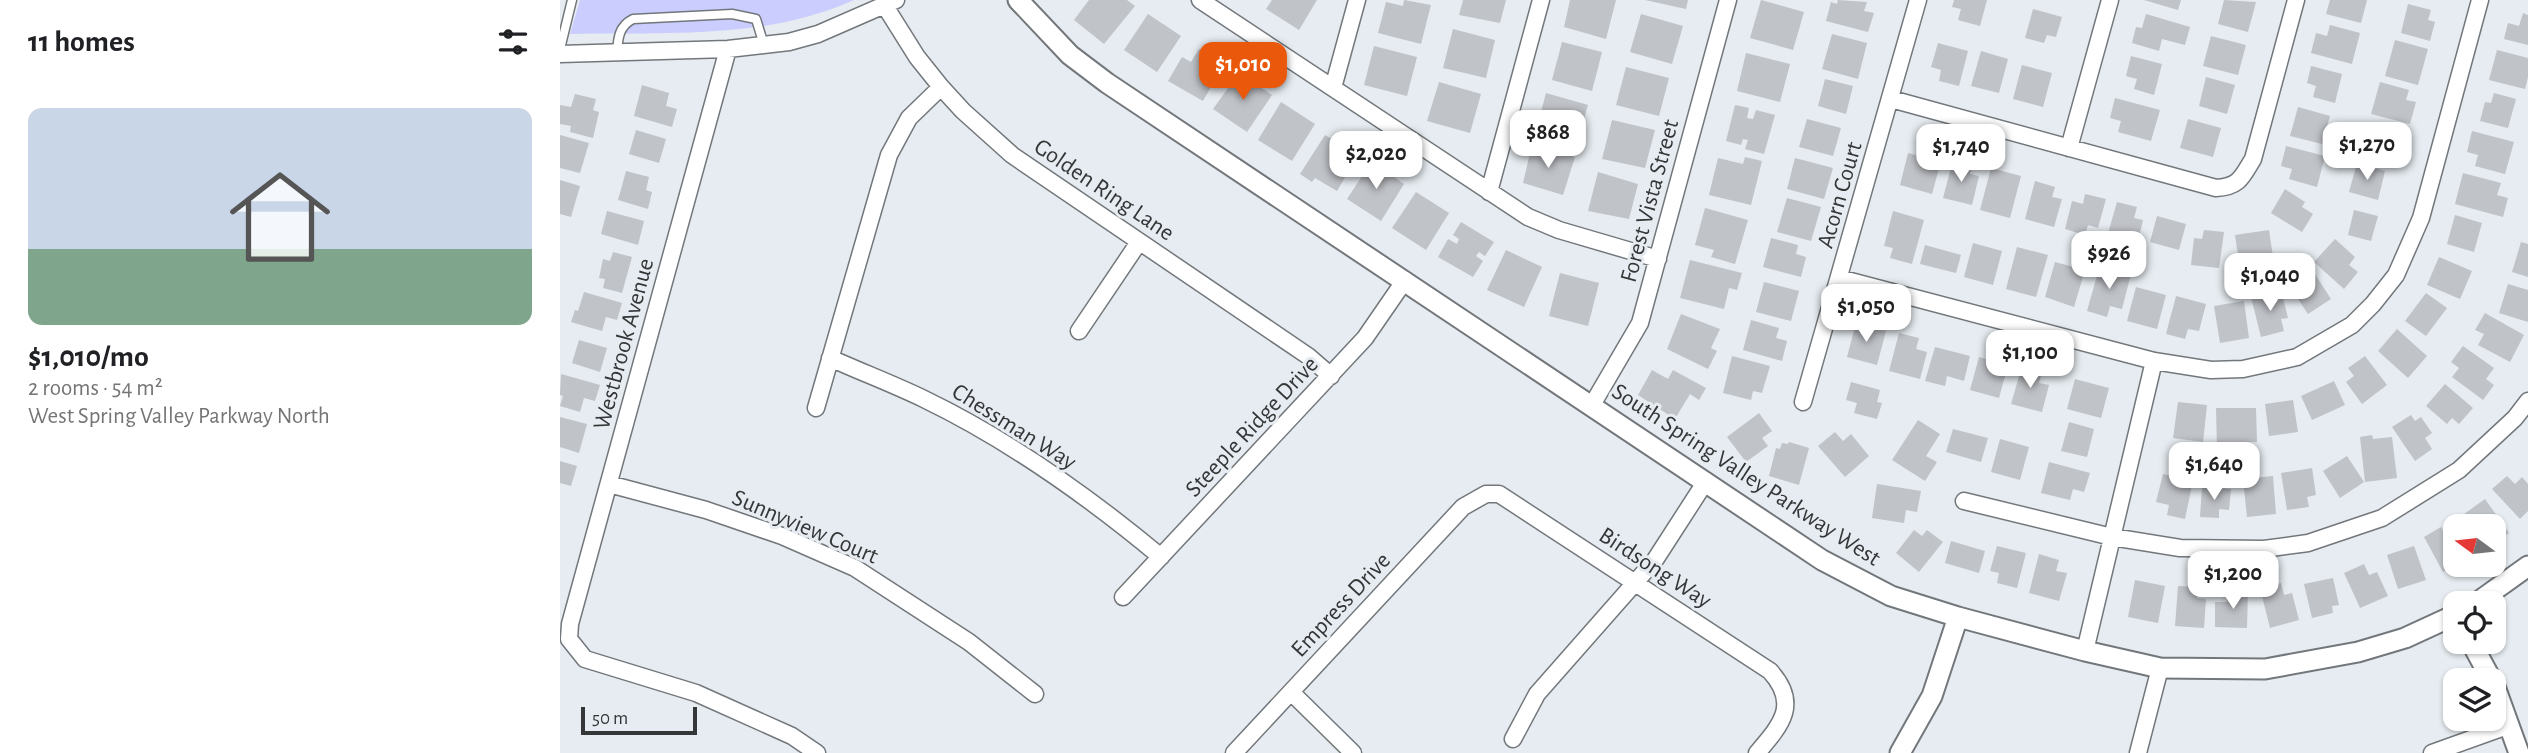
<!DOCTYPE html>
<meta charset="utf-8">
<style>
:root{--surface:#fff;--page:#f6f6f6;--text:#202124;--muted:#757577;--accent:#ea580c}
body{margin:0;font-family:"Alegreya Sans",sans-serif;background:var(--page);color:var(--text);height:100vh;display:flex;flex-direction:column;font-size:26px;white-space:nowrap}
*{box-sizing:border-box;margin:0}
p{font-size:23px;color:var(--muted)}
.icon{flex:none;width:38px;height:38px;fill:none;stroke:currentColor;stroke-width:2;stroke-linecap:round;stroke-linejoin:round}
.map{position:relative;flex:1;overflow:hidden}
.panel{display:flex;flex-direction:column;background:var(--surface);width:560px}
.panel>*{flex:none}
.needle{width:46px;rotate:285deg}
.buttons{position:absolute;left:1883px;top:514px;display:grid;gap:14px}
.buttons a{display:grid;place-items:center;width:63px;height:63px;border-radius:14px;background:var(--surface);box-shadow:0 2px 5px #0004;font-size:35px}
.scale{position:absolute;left:21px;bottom:18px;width:116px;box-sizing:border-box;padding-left:7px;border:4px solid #343637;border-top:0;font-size:19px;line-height:24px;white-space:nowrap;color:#343637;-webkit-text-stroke:5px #e6ecf1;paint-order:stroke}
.price{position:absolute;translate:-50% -60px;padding:0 16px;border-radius:14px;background:#fff;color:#222;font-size:23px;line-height:46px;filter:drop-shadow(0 2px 4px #0008)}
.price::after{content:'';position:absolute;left:50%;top:42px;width:21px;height:16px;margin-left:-10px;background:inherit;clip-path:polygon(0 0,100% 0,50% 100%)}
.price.active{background:var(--accent);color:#fff}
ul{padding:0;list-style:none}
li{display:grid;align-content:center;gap:14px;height:371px;padding:0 28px}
li span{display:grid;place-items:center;height:217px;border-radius:14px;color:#555}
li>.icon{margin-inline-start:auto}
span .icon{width:126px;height:126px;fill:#fffc;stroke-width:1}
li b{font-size:30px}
h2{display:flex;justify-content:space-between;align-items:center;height:84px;padding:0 28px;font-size:30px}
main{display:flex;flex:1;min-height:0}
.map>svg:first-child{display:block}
.green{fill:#cacdfe}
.building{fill:#c0c3c8}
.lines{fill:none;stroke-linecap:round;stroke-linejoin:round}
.service-casing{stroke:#72777b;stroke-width:11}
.minor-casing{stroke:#72777b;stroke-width:19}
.tertiary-casing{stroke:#72777b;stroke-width:23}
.service{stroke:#fff;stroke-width:8}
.minor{stroke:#fff;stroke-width:16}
.tertiary{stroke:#fff;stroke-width:19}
.labels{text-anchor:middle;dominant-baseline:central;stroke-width:6;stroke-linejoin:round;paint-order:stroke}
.street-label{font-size:24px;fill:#343637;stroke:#e6ecf1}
</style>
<main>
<section class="panel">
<h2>11 homes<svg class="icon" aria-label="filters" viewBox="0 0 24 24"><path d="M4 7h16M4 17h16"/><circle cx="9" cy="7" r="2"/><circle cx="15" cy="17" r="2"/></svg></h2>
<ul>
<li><span style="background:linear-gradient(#c9d6e8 65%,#7fa58c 0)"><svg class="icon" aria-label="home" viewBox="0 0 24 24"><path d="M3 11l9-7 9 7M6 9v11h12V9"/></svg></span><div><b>$1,010/mo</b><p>2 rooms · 54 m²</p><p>West Spring Valley Parkway North</p></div></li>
</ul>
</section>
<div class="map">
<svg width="1968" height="753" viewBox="0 0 1968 753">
<rect width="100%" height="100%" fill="#e6ecf1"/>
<path class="green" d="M20,0H294C205,40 105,32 10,34Z"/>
<path class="building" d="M529,0H567L575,6L544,44L514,20Z
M712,0H757L739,30L706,9Z
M844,0L871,5L861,44L818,33L826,2L843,6Z
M903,0H946L940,23L899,15Z
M1010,0H1056L1046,39L1004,27Z
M1085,0H1128L1126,9Z
M1201,0L1244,12L1233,50L1190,38Z
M1278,0L1307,2L1304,11L1314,13L1308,32L1266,21L1271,2L1277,4Z
M1394,0H1427L1420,26L1398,20L1401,9L1392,7Z
M1584,0H1621L1618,10Z
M1664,0L1696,2L1688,32L1658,24Z
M1770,0H1807L1801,23L1766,14Z
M1848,4L1871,10L1868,20L1875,22L1870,41L1841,33Z
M1473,9L1502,17L1496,37L1487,35L1484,43L1465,38Z
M1963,13L1968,15V45L1944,39L1948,23L1959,26Z
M588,14L621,36L597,72L564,50Z
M1081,14L1123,26L1112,64L1070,52Z
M1586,14L1630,27L1625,45L1602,39L1599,51L1572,43L1576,27L1582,28Z
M1770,25L1800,33L1792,64L1751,53L1756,33L1767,36Z
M893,29L935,40L926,78L883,68Z
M1272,34L1307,43L1298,79L1262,69Z
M1651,36L1686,45L1678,75L1643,66Z
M1835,40L1868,49L1858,85L1825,76Z
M1002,42L1042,52L1032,91L992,80Z
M1378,43L1408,51L1399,86L1379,81L1381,70L1371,67Z
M814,46L857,57L847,96L804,85Z
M639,49L664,64L643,101L608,81L622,57L631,62Z
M1937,50L1968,58V77L1965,89L1929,80Z
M1421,51L1448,59L1439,93L1411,86Z
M1186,53L1230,64L1220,102L1177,91Z
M1571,56L1602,64L1594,95L1574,89L1577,79L1566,76Z
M1462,65L1492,73L1483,107L1453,99Z
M1751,66L1782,74L1775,103L1753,97L1756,86L1747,83Z
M1066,67L1109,78L1099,116L1056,105Z
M679,73L712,95L687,132L653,109Z
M1646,77L1675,85L1667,114L1639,106Z
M1265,79L1293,86L1286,114L1258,106Z
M879,82L921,94L910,133L867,121Z
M1820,82L1849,90L1846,100L1856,102L1850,124L1811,114Z
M82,85L109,93L106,106L117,109L112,127L74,116Z
M986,93L1028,105L1017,143L976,131Z
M1934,93L1956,99L1948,128L1920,121L1925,102L1931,103Z
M15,94L36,99L33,110L39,112L33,138L10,132L11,126L0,124V105L11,107Z
M1555,98L1600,110L1591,141L1558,132L1561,121L1550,118Z
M721,102L755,124L732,161L698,140Z
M1175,105L1189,108L1187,118L1193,119L1196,110L1215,115L1204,154L1185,149L1188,140L1183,139L1181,145L1166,141Z
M1738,107L1770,116L1762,144L1730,136Z
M1247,119L1281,128L1273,156L1239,147Z
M1628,119L1661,128L1653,157L1620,148Z
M1052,120L1095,130L1085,168L1042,159Z
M1815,127L1843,134L1835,163L1807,156Z
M76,130L106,139L99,163L69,154Z
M1912,131L1954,142L1945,174L1915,166L1918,155L1907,152Z
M0,135L29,143L20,173L0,168Z
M765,135L798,155L777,191L755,178L752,182L740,174Z
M972,144L1015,157L1003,195L963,183Z
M1726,146L1765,156L1757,187L1729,179L1732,169L1721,166Z
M1361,149L1383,154L1372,194L1340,185L1348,153L1359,156Z
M1185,157L1202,161L1191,205L1149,195L1158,158L1183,164Z
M1235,158L1273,168L1264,199L1227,189Z
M1393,160L1412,165L1410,174L1419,176L1412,205L1383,198Z
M812,161L844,184L821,221L787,199Z
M1797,163L1825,171L1818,200L1789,192Z
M1431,168L1461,176L1450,218L1420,210Z
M66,171L89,177L86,190L92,192L88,209L58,200Z
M1038,172L1078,184L1069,219L1028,211Z
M1903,173L1941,183L1937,195L1948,198L1943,217L1895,204Z
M0,180L20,186L11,217L0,214Z
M1475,181L1495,187L1492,197L1502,199L1494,227L1465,219Z
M1725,189L1745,202L1742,207L1753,214L1742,232L1711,213Z
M856,192L889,213L866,250L832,228Z
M1525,194L1546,199L1538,228L1528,225L1525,235L1505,229L1512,201L1523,204Z
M1227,198L1261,207L1251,241L1217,232Z
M1557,202L1577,207L1574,218L1583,220L1577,245L1547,237Z
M1145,208L1188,220L1175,264L1151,257L1154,250L1135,245Z
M1794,210L1818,216L1811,241L1788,235Z
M47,211L84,221L78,245L41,234Z
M1333,211L1364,220L1352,264L1330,258L1333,248L1324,246Z
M1895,215L1922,223L1914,252L1887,244Z
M1597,216L1626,224L1619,250L1590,242Z
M901,222L934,242L925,256L919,252L916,256L923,261L913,277L878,257L888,239L897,244L899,239L893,235Z
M1644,230L1664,232L1659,268L1631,265L1634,238L1642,239Z
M1709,230L1713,257L1679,262L1675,235Z
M1211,238L1238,245L1236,254L1246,257L1241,277L1203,267Z
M1775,239L1795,257L1789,265L1798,272L1784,289L1754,262Z
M1961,242L1968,244V277L1952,272Z
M1413,243L1442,251L1433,285L1404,277Z
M1365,245L1401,255L1396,273L1360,264Z
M1457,247L1488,255L1476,297L1446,289Z
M946,250L982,267L964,307L927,290Z
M53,252L72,257L62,293L43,288L45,279L39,278L43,259L50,261Z
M1879,257L1912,271L1900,299L1867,285Z
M1130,260L1182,273L1177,290L1169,288L1164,309L1120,298Z
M1495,262L1525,270L1514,307L1485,297Z
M1540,265L1571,274L1562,309L1550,306L1547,317L1527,311Z
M1000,273L1039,283L1028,326L989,316Z
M1755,274L1771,299L1748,314L1732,290Z
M1204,282L1239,291L1231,321L1196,312Z
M1948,284L1968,290V322L1939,313Z
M1576,287L1606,295L1597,329L1567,321Z
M1721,290L1728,318L1721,319L1724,331L1701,337L1691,297Z
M24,292L62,303L57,320L46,317L42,331L11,322L15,310L18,311Z
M1866,293L1887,308L1866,336L1845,321Z
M1616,296L1646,304L1639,331L1628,329L1625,339L1606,334Z
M1684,301L1689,338L1660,343L1654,306Z
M1925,313L1964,335L1950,362L1918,345L1924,334L1915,330Z
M1121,314L1160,329L1151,348L1157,351L1148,369L1107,349Z
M1191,320L1219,328L1216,338L1227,341L1222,361L1183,350Z
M1296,323L1326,331L1317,365L1287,357Z
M1837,329L1867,356L1848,378L1818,351Z
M1339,333L1359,338L1356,349L1367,352L1360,379L1329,371Z
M19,340L47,348L40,372L12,363Z
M1903,346L1934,368L1926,379L1934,385L1923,400L1892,377L1899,368L1891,362Z
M1375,347L1410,356L1404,381L1387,376L1385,386L1365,381Z
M1172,356L1210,366L1202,393L1193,391L1191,400L1163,393Z
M1805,356L1827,385L1802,404L1786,382L1794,376L1788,368Z
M1419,357L1448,365L1439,398L1410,390Z
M1462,366L1482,372L1479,383L1489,385L1482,412L1451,404Z
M1092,370L1108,379L1113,370L1146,388L1139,400L1130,394L1115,419L1078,395Z
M1,374L40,385L35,401L24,398L20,412L0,406L3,396L0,395Z
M1515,379L1549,388L1541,418L1507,409Z
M1774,381L1785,405L1752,420L1741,396Z
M1291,382L1320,390L1317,402L1322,403L1317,419L1294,413L1297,403L1286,400Z
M1885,384L1913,408L1899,424L1892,418L1887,424L1866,406Z
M1733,400L1738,432L1709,436L1705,404Z
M1618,402L1647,405L1643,442L1613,438Z
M1656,408H1696L1697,442H1688L1687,450H1657Z
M1199,413L1212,431L1202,438L1208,446L1186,462L1167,437Z
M1851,415L1855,421L1861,417L1872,433L1865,438L1872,449L1855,461L1832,427Z
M0,417L27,424L19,453L0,447Z
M1358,420L1380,434L1366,456L1377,462L1365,481L1332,460Z
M1509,422L1534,429L1527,457L1501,451Z
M1393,429L1428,438L1421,462L1386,452Z
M1275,432L1283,441L1291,434L1309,456L1285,477L1258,446Z
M1812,435L1813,439L1832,437L1837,478L1805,482L1800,437Z
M1440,439L1469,447L1460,480L1431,472Z
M1229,442L1249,448L1239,485L1209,476L1216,448L1220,449L1222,443L1228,444Z
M1787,456L1804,482L1780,498L1763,471Z
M0,461L17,466L11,486L0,483Z
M1489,462L1530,473L1524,492L1513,489L1510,500L1481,493Z
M1752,468L1756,495L1747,497L1749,507L1727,510L1721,473Z
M1603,474L1633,481L1625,519L1607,515L1609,505L1596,502Z
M1713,476L1716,514L1687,517L1683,479Z
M1947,476L1955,484L1962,477L1968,484V511L1960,519L1932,489Z
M1317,484L1361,491L1357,512L1346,510L1344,523L1312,518Z
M1642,487L1671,489L1669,510L1659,509V518L1640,517Z
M1925,499L1949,533L1934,544V527H1907L1900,517Z
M1881,527L1886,537L1895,532V565L1883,572L1864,537Z
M1354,530L1362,536L1367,530L1383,542L1359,572L1336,553Z
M1391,541L1425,551L1419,573L1385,563Z
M1437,546L1466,553L1457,588L1437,583L1439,573L1430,571Z
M1854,546L1866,580L1838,589L1827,555Z
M1479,554L1499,560L1496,571L1507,573L1499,601L1469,593Z
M1804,564L1809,575L1817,572L1828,596L1800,608L1784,573Z
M1773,578L1779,605L1772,606L1773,613L1752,618L1744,584Z
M1575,580L1605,586L1598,623L1568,617Z
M1721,583L1724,595L1732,593L1739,620L1710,628L1700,588Z
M1618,586L1638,587L1637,598L1646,599L1644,628L1615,626Z
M1667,591L1688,592L1687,628L1655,627V602H1667Z"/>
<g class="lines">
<defs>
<path id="service" d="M0,49L12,0
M57,52C58,38 59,26 73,19L172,14L196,19L204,45"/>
<path id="minor" d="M640,0L968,217L999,230L1098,259
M325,6L357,57L381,87L403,111L452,155L748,356L771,376
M168,49L10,624L9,639L25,659L136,693L232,736L257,753
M0,54L168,49L229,42L258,34L336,0
M773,88L797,0
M1331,99L1656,188C1679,187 1682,177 1693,159L1736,0
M1509,148L1550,0
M929,192L981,0
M1279,278L1594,361L1651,370L1683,369L1737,357L1792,325L1813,304L1836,275L1861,218L1920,0
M519,331L579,242
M270,358C301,372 333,384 364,399C449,440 529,497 601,557
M1243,402L1358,0
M1032,405L1080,323L1168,0
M256,408L329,155L349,118L381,87
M49,484L146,510L222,536L295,568L409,642L475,694
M1404,501L1552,537L1620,548L1704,549L1748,543L1822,518L1899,470L1955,418L1968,401
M563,597L805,338L845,280
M1525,651L1594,361
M731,692L793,753
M953,739L977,694L1095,560L1146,481
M674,753L903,507L926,494H939L1210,671C1240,704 1221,725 1197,753
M1578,753L1600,668
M1872,753L1950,725"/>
<path id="tertiary" d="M458,0L510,55L547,83L1262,560L1331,596L1398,617L1525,651L1600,668L1705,669L1798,652L1845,638L1895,615
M1915,604L1968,566
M1911,642L1932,681
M1934,684L1959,753
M1340,753L1372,696L1398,617"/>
</defs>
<use href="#service" class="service-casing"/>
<use href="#minor" class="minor-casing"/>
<use href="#tertiary" class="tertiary-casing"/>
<use href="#service" class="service"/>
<use href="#minor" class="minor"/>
<use href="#tertiary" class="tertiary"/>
</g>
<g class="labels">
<g class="street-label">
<text transform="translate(544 190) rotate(34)">Golden Ring Lane</text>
<text transform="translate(1280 195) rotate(-74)">Acorn Court</text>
<text transform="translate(1090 201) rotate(-75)">Forest Vista Street</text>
<text transform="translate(64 344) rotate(-75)">Westbrook Avenue</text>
<text transform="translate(454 427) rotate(32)">Chessman Way</text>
<text transform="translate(692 427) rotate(-47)">Steeple Ridge Drive</text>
<text transform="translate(1186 475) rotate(33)">South Spring Valley Parkway West</text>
<text transform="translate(245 527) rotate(23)">Sunnyview Court</text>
<text transform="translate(1095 568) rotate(33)">Birdsong Way</text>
<text transform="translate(781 605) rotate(-47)">Empress Drive</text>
</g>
</g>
</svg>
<div class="buttons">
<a><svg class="needle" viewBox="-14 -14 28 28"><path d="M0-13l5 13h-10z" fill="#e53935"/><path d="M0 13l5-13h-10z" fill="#757577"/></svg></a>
<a><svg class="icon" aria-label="locate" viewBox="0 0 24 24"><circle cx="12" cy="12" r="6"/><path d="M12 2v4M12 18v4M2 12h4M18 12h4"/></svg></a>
<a><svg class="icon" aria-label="layers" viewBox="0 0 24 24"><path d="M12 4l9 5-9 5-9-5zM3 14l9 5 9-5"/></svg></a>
</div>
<div class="scale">50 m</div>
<b class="price active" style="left:683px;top:102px">$1,010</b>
<b class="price" style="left:988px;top:170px">$868</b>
<b class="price" style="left:1807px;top:182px">$1,270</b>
<b class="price" style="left:1401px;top:184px">$1,740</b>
<b class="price" style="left:816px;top:191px">$2,020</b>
<b class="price" style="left:1549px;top:291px">$926</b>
<b class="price" style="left:1710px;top:313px">$1,040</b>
<b class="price" style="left:1306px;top:344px">$1,050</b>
<b class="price" style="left:1470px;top:390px">$1,100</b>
<b class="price" style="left:1654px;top:502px">$1,640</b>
<b class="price" style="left:1673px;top:611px">$1,200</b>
</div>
</main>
